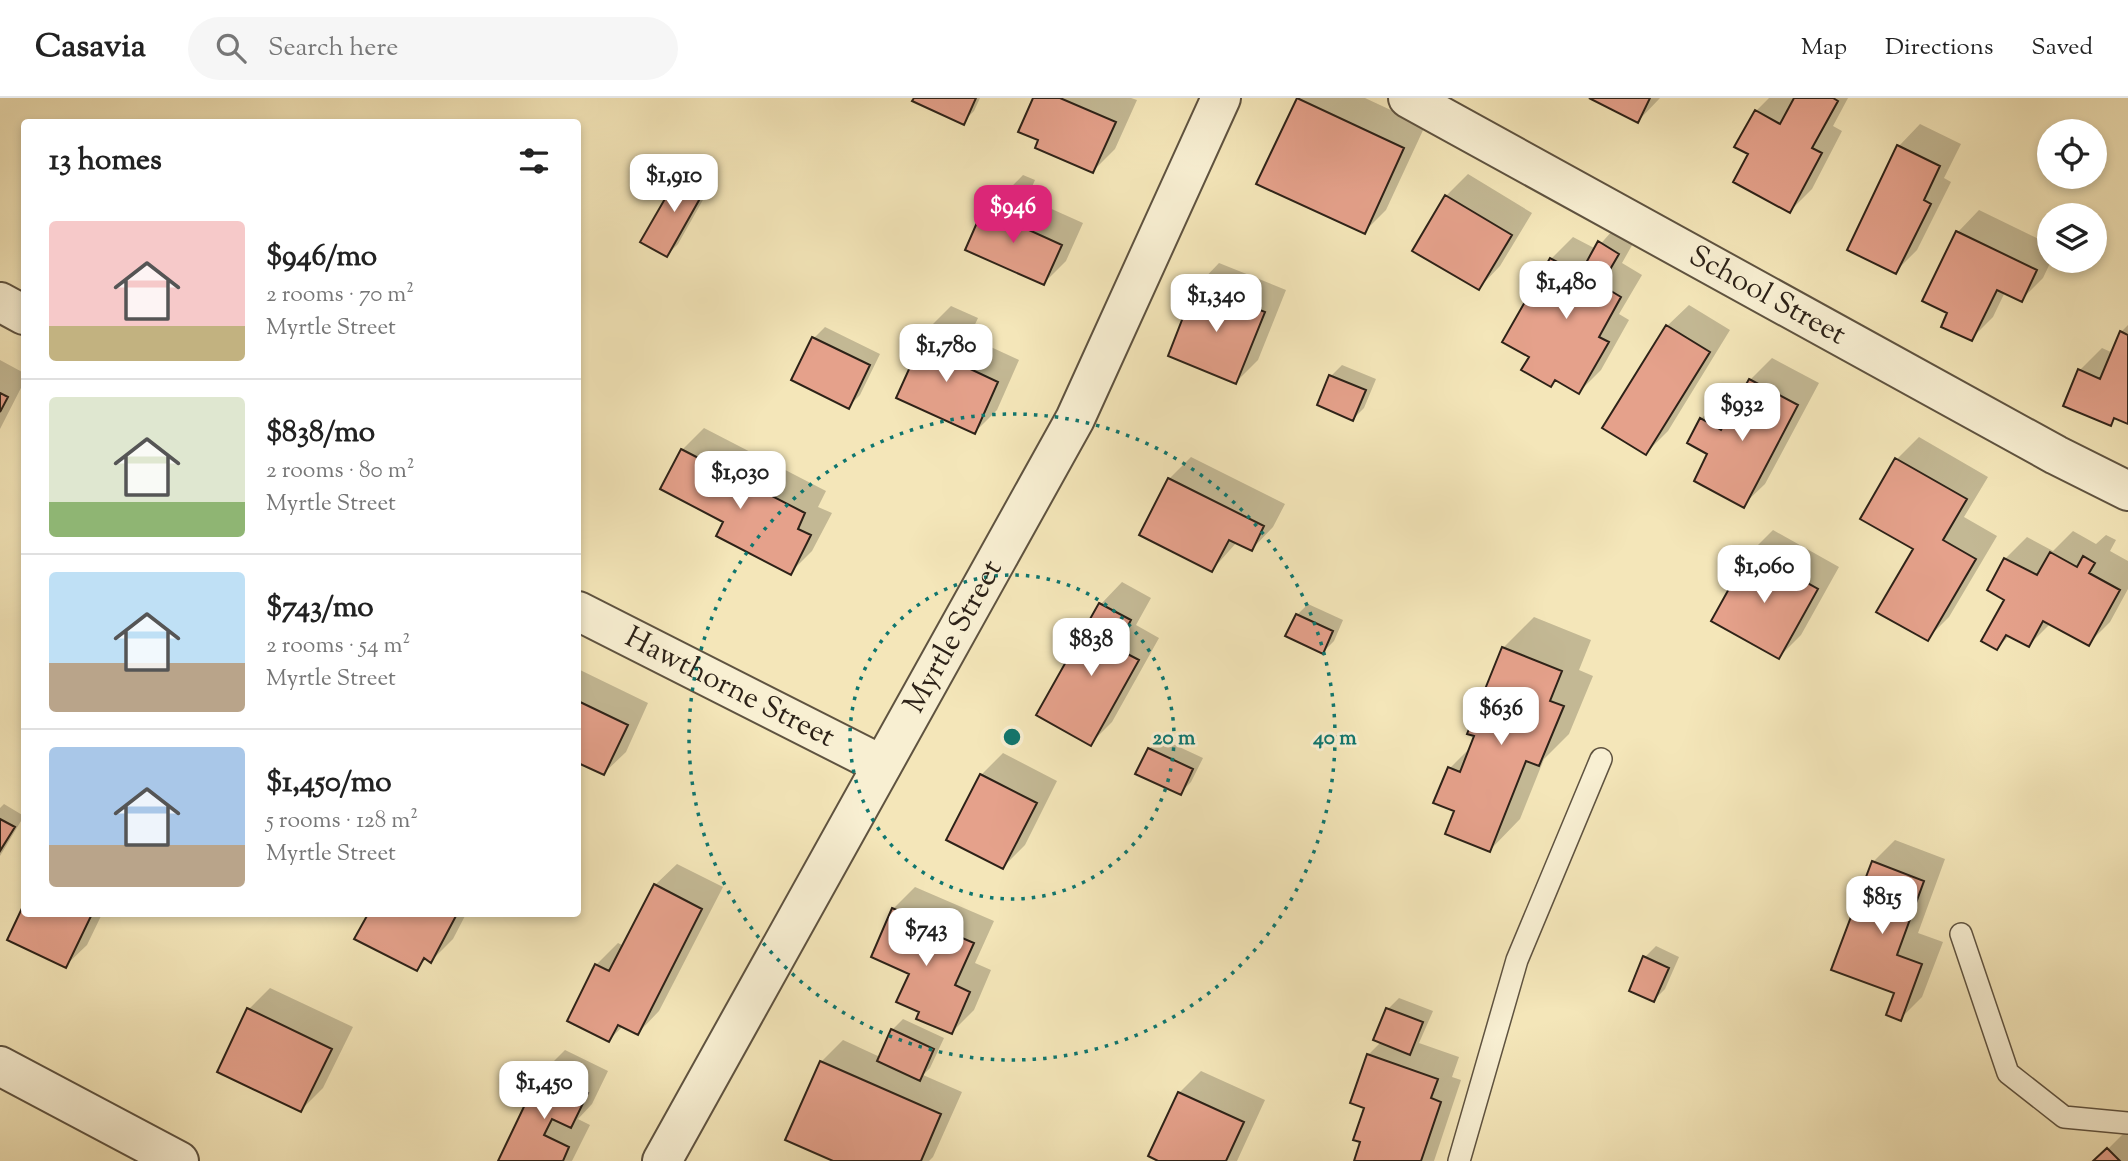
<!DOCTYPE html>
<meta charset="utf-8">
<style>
:root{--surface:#fff;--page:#f6f6f6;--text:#222;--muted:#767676;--line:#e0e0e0;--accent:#db2777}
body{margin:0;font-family:"Sorts Mill Goudy",serif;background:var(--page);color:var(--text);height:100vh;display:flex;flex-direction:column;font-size:26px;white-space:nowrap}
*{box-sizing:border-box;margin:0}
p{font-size:23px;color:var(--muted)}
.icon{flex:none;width:38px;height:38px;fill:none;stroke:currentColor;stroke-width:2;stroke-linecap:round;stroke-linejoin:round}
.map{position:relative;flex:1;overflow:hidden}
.side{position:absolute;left:21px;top:21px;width:560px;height:798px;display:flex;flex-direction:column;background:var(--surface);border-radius:7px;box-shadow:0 4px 10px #0003}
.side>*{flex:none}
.buttons{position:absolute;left:2037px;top:21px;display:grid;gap:14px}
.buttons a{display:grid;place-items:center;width:70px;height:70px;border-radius:50%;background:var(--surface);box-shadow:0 4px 10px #0003;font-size:35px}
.price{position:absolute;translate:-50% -60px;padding:0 16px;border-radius:14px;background:#fff;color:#222;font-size:23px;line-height:46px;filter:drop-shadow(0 2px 4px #0008)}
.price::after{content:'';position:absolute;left:50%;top:42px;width:21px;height:16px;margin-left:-10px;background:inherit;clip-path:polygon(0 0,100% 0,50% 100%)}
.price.on{background:var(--accent);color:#fff}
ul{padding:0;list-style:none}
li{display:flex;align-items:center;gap:21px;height:175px;padding:0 28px}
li+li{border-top:2px solid var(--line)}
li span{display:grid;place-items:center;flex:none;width:196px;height:140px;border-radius:7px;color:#555}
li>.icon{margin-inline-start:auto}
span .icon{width:84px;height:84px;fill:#fffc;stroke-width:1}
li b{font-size:30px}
h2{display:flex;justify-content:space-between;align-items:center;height:84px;padding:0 28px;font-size:30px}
header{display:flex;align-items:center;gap:42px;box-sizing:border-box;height:98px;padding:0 35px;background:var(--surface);border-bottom:2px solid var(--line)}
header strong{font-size:33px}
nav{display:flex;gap:38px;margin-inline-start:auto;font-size:24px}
.search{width:490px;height:63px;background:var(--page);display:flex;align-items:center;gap:18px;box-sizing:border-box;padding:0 24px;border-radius:38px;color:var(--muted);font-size:26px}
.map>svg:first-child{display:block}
.shadow{fill:#0003}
.building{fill:#e5a18b;stroke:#2d2218;stroke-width:2}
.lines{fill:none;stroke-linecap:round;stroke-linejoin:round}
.service-casing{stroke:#5f5340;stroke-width:24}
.minor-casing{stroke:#5f5340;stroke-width:42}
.service{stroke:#f8efd2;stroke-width:21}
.minor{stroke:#f8efd2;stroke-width:38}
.ring{fill:none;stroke:#0f766e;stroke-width:3.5;stroke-dasharray:3.5 7}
.labels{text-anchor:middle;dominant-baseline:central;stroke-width:6;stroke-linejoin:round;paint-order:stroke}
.street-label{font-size:30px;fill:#2d2218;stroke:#f8efd2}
.centre{fill:#0f766e;stroke:#f8efd2;stroke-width:3.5}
.ring-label{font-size:21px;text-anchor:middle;font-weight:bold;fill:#0f766e;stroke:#f8efd2;stroke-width:6;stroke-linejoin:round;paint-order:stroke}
</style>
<header>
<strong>Casavia</strong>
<div class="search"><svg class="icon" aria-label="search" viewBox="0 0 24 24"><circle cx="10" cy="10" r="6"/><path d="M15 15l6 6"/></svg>Search here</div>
<nav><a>Map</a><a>Directions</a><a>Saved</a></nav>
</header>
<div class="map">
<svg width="2128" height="1063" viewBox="0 0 2128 1063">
<rect width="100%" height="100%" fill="#f4e6b9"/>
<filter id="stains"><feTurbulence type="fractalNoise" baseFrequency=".00286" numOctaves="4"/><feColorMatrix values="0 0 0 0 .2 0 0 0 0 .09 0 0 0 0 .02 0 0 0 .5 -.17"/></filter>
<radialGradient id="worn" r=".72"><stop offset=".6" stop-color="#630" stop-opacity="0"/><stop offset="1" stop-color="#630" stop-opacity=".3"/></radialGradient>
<path class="shadow" d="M916,0H980L974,13L963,24Z
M1035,0H1131L1137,2L1115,51L1093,73L1041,41Z
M1299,0H1365L1425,28L1386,112L1364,134L1259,85Z
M1591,0H1660L1638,23Z
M1769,0H1848L1833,28L1842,33L1812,91L1790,113L1750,55L1756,13Z
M1920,26L1961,46L1944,80L1951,84L1917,152L1895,174L1899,48Z
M693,63L717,77L678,146L667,157L682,74Z
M1468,76L1532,115L1500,168L1479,190L1446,98Z
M1023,77L1035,82L1027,100L1083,125L1066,163L1044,185L980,121Z
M1979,112L2049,146L2051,163L2043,180L2021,202L2005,194L1993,219L1971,241L1949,214L1924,202L1958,134Z
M1621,123L1640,133L1622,165L1642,177L1619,216L1629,222L1601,272L1579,294L1556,281L1550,287L1531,258L1551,161L1573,139L1596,151Z
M1219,165L1286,192L1258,262L1236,284L1198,187Z
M1689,207L1730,232L1668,333L1646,355L1667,228Z
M951,208L978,220L969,239L1019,262L997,312L975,334L929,230Z
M2128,227V324L2117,319L2110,326L2080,272L2102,250L2113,255L2121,234Z
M825,229L880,256L860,297L849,308L794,281L814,240Z
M1772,260L1819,285L1765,386L1743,407L1710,356L1701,321L1723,299L1737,307L1750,282Z
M0,262L24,275V284L0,331Z
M1342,267L1376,281L1364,310L1353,321L1331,278Z
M704,330L826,393L818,409L832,415L812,453L791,474L725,423L682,352Z
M1919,339L1988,379L1964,419L1997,438L1949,519L1927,541L1915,451L1863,420L1897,361Z
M1191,359L1285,406L1273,429L1252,451L1237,444L1212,472L1169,381Z
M1773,432L1839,469L1801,537L1779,559L1751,454Z
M2073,433L2096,446L2106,437L2116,442L2110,453L2128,463V491L2110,524L2088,546L2051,525L2029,547L2010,537L1997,550L2006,501L2005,461L2027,439L2053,453Z
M1122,484L1151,500L1136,527L1159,540L1112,624L1090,646L1101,506Z
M1308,506L1343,522L1334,543L1323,554L1297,517Z
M1534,519L1591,542L1579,572L1593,578L1569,636L1544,661L1520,721L1490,752L1456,713L1450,670L1472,648L1503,550Z
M578,571L648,605L626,654L604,675L578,663Z
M1160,640L1203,660L1191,684L1180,695L1149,651Z
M1003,655L1057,683L1025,747L1003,769L981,677Z
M4,706L24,718L0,758V710Z
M1895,742L1945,761L1918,835L1943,844L1922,899L1900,921L1873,764Z
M677,766L723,789L659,913L638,935L623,928L609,942L596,867L618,845L624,848L655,787Z
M915,789L994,823L975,865L991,872L974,912L952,934L921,913L893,811Z
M24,811V816H102L87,847L65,868L10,842Z
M370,816H466L453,841L431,863L427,860L416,871L357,841Z
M1656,848L1679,859L1665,891L1654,902L1645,859Z
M270,890L353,929L323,990L301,1012L249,911Z
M1399,900L1433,913L1419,945L1459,959L1452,979L1461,982L1434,1063H1356L1362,1043L1368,957L1382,943L1375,941L1388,911Z
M903,921L944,940L930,970L923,977L962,994L933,1059L929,1063H838L821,964L843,942L880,959L892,932Z
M565,952L608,973L592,1006L578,1021L590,1027L572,1063H500L543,974Z
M1201,973L1265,1002L1237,1063H1162L1179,995Z
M2128,1031V1063H2096Z"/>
<path class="building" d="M914,0H976L964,27L912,3Z
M1033,0H1060L1116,24L1093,75L1035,50L1038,42L1018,34Z
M1297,0L1404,50L1365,136L1256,86Z
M1589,0H1650L1638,25Z
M1794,0H1833L1838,3L1812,50L1822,55L1790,115L1733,84L1748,56L1734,49L1755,12L1780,26Z
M1897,47L1940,68L1924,102L1931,106L1896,176L1847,152Z
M681,73L707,88L667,159L640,144Z
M1000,97L1015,104L1007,122L1062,147L1044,187L965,152L979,120L988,124Z
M1445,97L1512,137L1479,192L1412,153Z
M1956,133L2037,172L2022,204L1997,192L1972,243L1941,229L1947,215L1922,203Z
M1598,143L1619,156L1601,187L1621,199L1599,239L1609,244L1579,296L1555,282L1551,289L1521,272L1529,259L1502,244L1550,160L1580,176Z
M1196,186L1265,214L1236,286L1168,258Z
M1666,227L1710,254L1646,357L1602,330Z
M928,229L957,242L949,261L998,284L975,336L896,300Z
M2120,233L2128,237V326L2114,320L2111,328L2063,308L2078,271L2100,281Z
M812,239L870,267L849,311L791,282Z
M1329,277L1366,292L1353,323L1317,307Z
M1749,281L1798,307L1744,410L1694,383L1707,356L1687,345L1700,320L1721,332Z
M0,295L8,299L0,314Z
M681,351L805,415L798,431L811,437L791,477L716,438L723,424L660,391Z
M1895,360L1967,401L1943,442L1976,461L1928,543L1876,514L1913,451L1860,421Z
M1168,380L1264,428L1252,453L1229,442L1212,474L1139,437Z
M1750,453L1818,491L1779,561L1711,523Z
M2050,454L2077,469L2083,458L2095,465L2089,475L2120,492L2089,548L2043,523L2029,549L2006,537L1997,552L1981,543L2004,502L1987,492L2004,460L2037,477Z
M1099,505L1131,522L1116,550L1139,562L1091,648L1036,617Z
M1296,516L1333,533L1323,556L1285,538Z
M1502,549L1562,573L1550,603L1564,608L1539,668L1526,663L1490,754L1445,736L1454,713L1433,705L1448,669L1460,674L1474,638L1467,636Z
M578,603L628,627L604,677L578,665Z
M1148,650L1193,671L1181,697L1135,676Z
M980,676L1037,705L1003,771L946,742Z
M0,721L15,729L0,753Z
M1872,763L1924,783L1897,857L1922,866L1901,923L1886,917L1894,895L1831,872Z
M654,786L702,811L638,937L618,927L609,944L567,923L595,866L609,873Z
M24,806V816H92L66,870L7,842Z
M892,810L974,845L955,887L970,894L952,936L916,921L919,914L896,904L909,876L871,859Z
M368,816H457L431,865L424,860L417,873L354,841Z
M1643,858L1669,870L1654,904L1629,893Z
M247,910L332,951L301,1014L217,974Z
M1386,910L1423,924L1410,957L1373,942Z
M891,931L934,951L920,983L877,963Z
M1367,956L1438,981L1431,1000L1441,1004L1421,1063H1354L1360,1044L1353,1042L1364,1010L1350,1005Z
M820,963L941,1016L921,1063H833L785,1042Z
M541,973L588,995L571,1030L552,1021L544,1037L569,1049L563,1063H498Z
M1178,994L1244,1024L1226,1063H1158L1148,1058Z
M2107,1050L2120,1063H2093Z"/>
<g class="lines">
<defs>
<path id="service" d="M1961,836L2008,975L2064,1019L2128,1025
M1459,1063L1517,862L1601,661"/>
<g id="minor">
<path id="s1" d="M1408,0L2056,357L2128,393"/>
<path d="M0,204L24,217"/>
<path id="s2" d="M578,513L882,667"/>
<path d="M0,968L179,1063"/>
<path id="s3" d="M662,1063L1075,321L1221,0"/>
</g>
</defs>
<use href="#service" class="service-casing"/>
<use href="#minor" class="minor-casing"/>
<use href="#service" class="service"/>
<use href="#minor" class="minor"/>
</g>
<g class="ring">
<circle cx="1012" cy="639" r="162"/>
<circle cx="1012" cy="639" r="323"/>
</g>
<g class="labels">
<g class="street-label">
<text stroke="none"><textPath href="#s1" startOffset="410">School Street</textPath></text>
<text stroke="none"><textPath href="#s3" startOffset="600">Myrtle Street</textPath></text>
<text stroke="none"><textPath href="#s2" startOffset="170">Hawthorne Street</textPath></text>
</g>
</g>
<circle cx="1012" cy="639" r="10" class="centre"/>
<g class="ring-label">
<text x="1174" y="646">20 m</text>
<text x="1335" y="646">40 m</text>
</g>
<rect width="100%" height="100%" filter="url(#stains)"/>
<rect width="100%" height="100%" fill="url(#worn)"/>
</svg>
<div class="buttons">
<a><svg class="icon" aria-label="locate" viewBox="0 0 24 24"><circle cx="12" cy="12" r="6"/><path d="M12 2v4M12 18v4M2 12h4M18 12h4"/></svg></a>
<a><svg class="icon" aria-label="layers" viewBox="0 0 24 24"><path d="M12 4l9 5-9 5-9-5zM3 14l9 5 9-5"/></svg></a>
</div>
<b class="price" style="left:674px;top:116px">$1,910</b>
<b class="price on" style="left:1013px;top:147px">$946</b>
<b class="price" style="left:1566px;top:223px">$1,480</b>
<b class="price" style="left:1216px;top:236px">$1,340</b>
<b class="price" style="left:946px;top:286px">$1,780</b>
<b class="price" style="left:1742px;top:345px">$932</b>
<b class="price" style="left:740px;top:413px">$1,030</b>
<b class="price" style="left:1764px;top:507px">$1,060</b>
<b class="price" style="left:1091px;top:580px">$838</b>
<b class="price" style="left:1501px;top:649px">$636</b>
<b class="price" style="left:1882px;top:838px">$815</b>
<b class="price" style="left:926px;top:870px">$743</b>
<b class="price" style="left:544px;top:1023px">$1,450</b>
<section class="side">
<h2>13 homes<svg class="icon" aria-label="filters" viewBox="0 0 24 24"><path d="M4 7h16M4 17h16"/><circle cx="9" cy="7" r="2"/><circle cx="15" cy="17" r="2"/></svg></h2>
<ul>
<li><span style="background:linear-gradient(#f6c9c9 75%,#c2b280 0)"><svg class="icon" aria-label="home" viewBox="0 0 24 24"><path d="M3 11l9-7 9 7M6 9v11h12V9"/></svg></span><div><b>$946/mo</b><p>2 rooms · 70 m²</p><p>Myrtle Street</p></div></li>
<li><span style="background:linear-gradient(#dfe7d0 75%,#8fb573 0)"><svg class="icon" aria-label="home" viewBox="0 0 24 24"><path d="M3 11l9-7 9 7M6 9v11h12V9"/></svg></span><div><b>$838/mo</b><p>2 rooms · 80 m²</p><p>Myrtle Street</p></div></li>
<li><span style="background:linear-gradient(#bfe0f5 65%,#b9a48a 0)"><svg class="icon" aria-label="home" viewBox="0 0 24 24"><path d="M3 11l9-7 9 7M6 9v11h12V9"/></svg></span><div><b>$743/mo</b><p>2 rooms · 54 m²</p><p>Myrtle Street</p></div></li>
<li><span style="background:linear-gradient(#a9c7e8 70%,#b9a48a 0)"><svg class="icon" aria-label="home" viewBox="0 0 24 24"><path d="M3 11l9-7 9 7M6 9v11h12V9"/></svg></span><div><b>$1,450/mo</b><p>5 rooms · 128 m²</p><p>Myrtle Street</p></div></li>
</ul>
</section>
</div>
